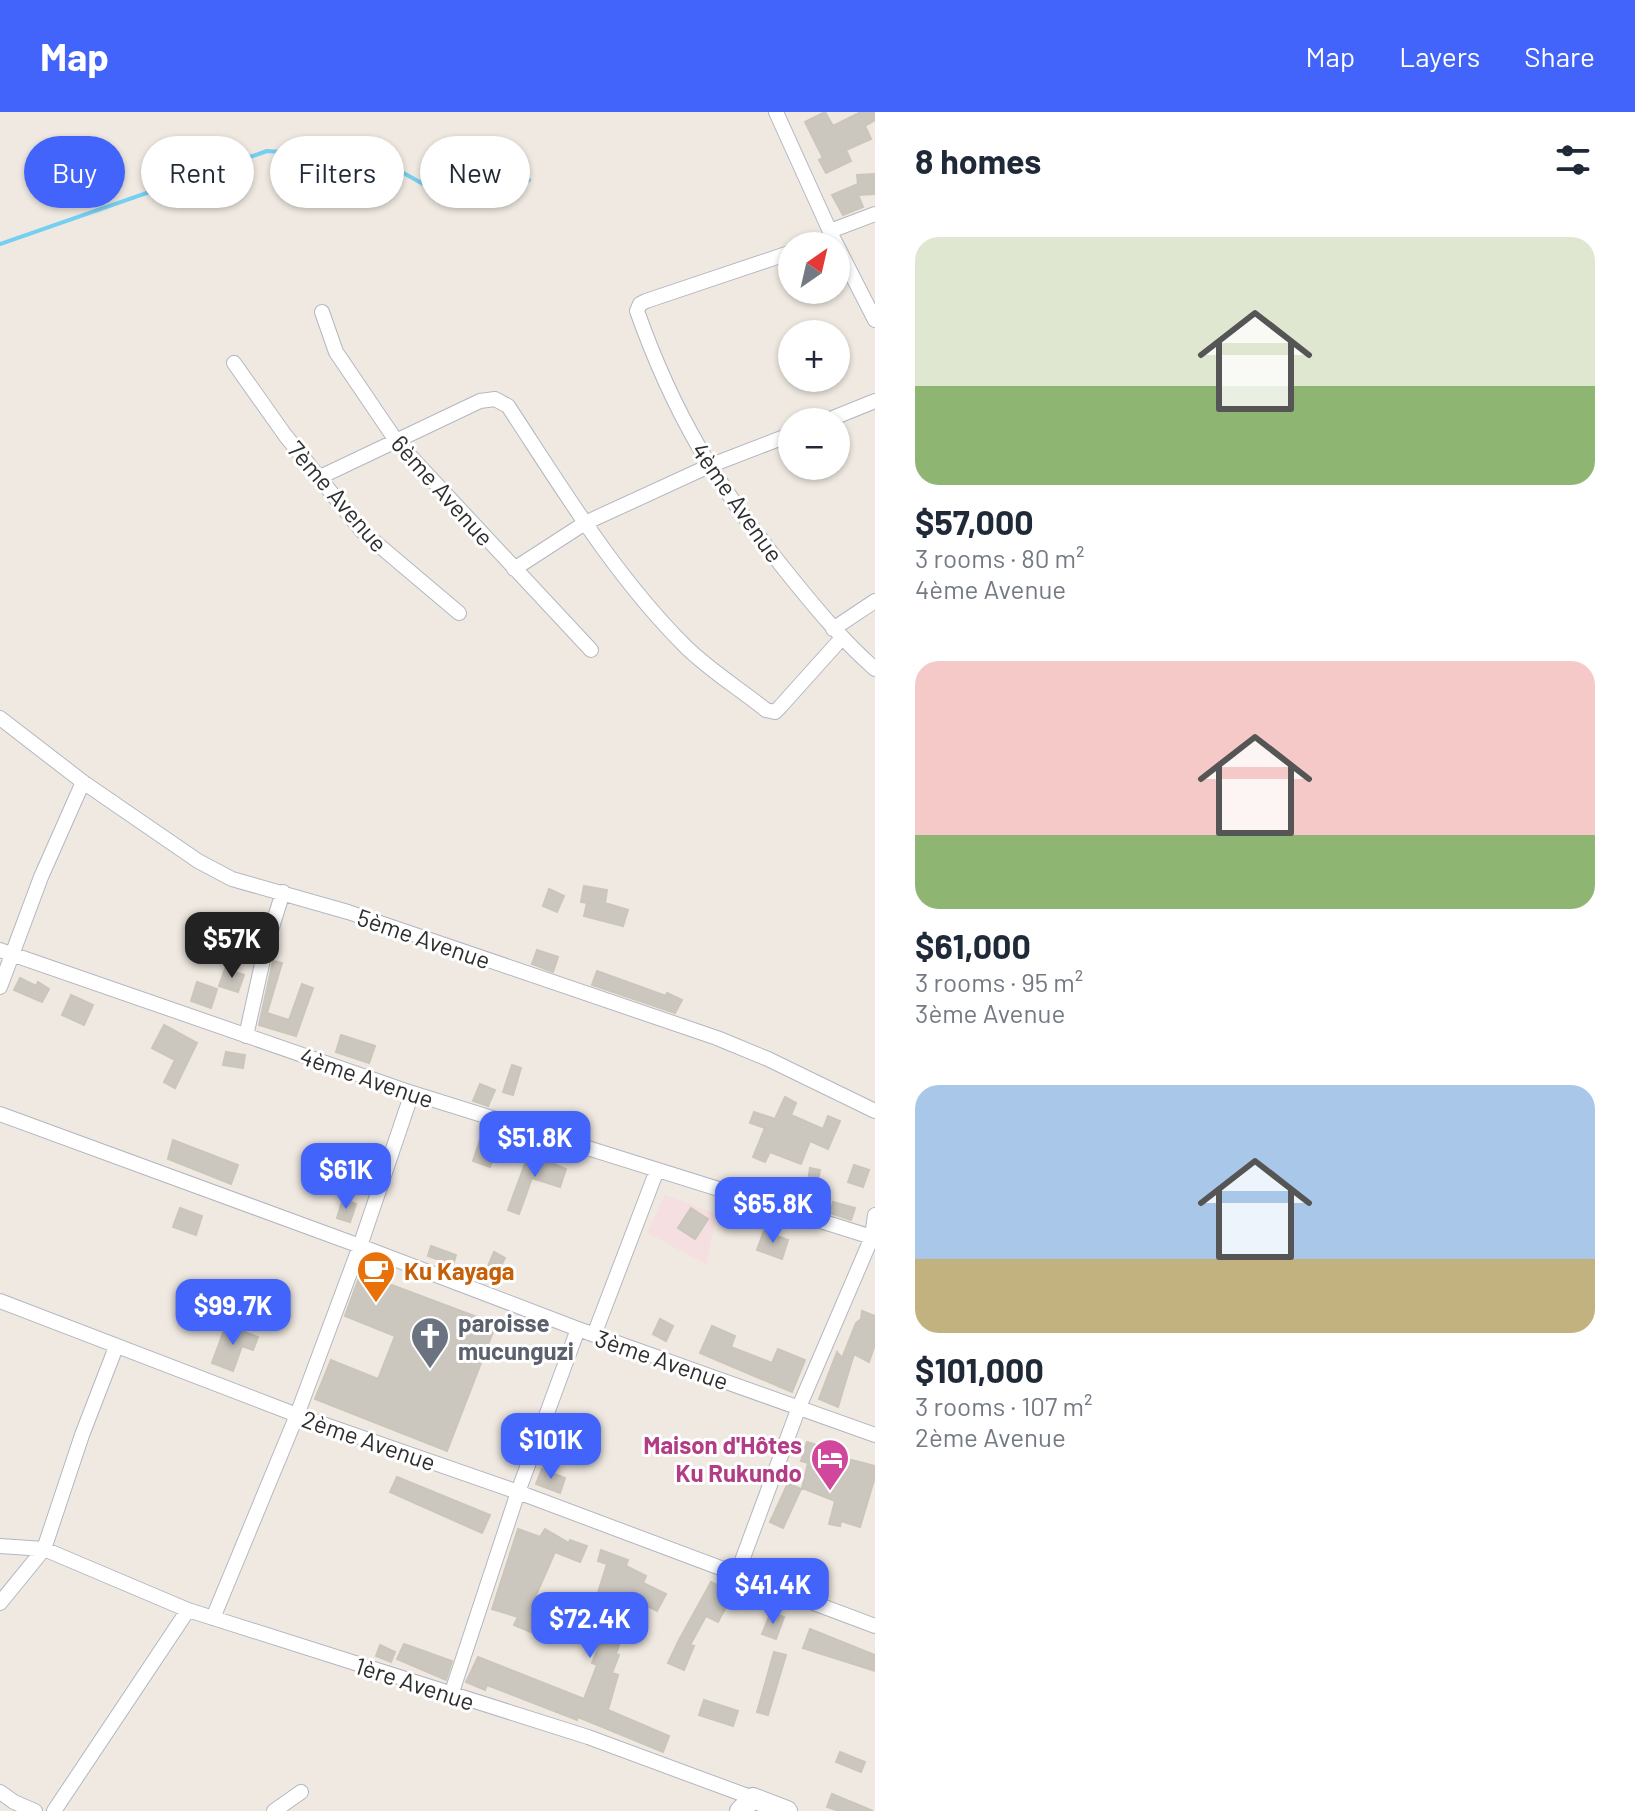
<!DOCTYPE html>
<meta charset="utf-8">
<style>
:root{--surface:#fff;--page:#f2f2f3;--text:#1f2937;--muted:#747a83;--accent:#4264fb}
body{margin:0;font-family:Barlow,sans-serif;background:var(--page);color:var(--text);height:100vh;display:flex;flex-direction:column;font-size:30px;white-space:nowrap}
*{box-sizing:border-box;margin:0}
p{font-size:26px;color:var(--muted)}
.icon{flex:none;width:44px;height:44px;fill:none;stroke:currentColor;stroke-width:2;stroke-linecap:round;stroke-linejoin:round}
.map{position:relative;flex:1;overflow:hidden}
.drawer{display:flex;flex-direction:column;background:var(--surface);width:760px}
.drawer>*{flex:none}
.top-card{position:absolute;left:24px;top:24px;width:730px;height:72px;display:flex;gap:16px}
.needle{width:52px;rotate:34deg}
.tools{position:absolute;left:778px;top:120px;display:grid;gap:16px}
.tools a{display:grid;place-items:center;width:72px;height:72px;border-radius:50%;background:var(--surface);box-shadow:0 2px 6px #0004;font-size:40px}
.price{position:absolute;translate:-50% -68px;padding:0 18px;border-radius:16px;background:var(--accent);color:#fff;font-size:26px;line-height:52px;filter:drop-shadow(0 2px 4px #0008)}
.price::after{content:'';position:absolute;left:50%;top:48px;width:24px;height:18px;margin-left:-12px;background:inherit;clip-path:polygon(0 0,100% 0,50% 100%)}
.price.selected{background:#222;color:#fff}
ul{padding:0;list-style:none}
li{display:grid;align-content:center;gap:16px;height:424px;padding:0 40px}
li span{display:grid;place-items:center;height:248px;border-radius:24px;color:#555}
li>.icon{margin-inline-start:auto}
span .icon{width:144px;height:144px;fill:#fffc;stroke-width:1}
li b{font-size:34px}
h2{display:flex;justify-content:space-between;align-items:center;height:96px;padding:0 40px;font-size:34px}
.pill{padding:0 28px;border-radius:36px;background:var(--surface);box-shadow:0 2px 6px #0004;font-size:28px;line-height:72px}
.pill.selected{background:var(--accent);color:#fff}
header{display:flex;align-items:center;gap:48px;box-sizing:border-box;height:112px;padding:0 40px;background:var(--accent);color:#fff}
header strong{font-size:38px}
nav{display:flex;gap:44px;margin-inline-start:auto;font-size:28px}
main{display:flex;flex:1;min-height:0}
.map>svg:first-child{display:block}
.medical{fill:#f5dfe0}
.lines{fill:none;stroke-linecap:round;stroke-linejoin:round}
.stream{stroke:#75cff0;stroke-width:4}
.building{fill:#cbc7bf;stroke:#cbc5ba;stroke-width:2}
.minor-casing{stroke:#b4b7c1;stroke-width:16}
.secondary-casing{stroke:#b4b7c1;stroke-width:22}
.minor{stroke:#fff;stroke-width:14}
.secondary{stroke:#fff;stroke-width:20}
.labels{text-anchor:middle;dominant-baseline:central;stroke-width:6;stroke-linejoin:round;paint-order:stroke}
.street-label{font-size:24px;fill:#2e2e2e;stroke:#fff}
.food-label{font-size:24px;font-weight:bold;fill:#c56008;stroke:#fff;text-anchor:start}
.worship-label{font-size:24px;font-weight:bold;fill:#5b616d;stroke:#fff;text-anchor:start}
.hotel-label{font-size:24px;font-weight:bold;fill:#b23c85;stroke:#fff;text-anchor:end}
</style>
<header>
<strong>Map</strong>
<nav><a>Map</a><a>Layers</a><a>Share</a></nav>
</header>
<main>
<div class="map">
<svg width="875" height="1699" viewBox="0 0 875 1699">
<rect width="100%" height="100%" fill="#efe9e1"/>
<path class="medical" d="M665,1083L717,1102L706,1152L647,1121Z"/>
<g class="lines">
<path class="stream" d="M0,132L267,39L377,46L432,77L529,68"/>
</g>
<path class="building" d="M825,0L833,14L861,0H875V8L865,14L871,27L846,38L851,49L826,61L819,48L823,46L805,10Z
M875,62V82L858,83L863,95L843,103L832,83L858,72L857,63Z
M584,774L607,778L605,791L628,798L623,814L584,804L587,791L581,790Z
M549,777L564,784L557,800L543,794Z
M537,838L558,845L553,860L532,852Z
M273,849L282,851L267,901L289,908L302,872L313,876L296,924L259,913Z
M225,857L244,863L238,880L219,874Z
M597,859L666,884L667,881L682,888L675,901L592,873Z
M20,866L36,874L38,870L49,877L42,890L14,878Z
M197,870L217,877L211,896L191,889Z
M71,883L93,893L84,913L62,903Z
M164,913L197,931L175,976L164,970L175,948L152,936Z
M341,923L375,934L369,951L336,940Z
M226,940L245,943L243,956L223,953Z
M512,953L521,956L513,983L503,980Z
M480,972L495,978L488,994L473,989Z
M785,985L796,991L791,1003L823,1017L828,1004L840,1009L828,1037L810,1029L801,1052L770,1040L765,1050L753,1045L765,1016L750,1011L754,1000L775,1007Z
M481,1025L498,1031L490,1055L473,1049Z
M173,1028L238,1053L231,1072L168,1047Z
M529,1041L566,1057L560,1075L532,1066L519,1102L508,1098Z
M854,1053L869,1058L863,1075L848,1070Z
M810,1056L820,1058L816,1078L807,1076Z
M343,1087L356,1092L350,1110L337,1106Z
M833,1090L855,1096L851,1108L830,1101Z
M180,1096L202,1104L196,1123L173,1115Z
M691,1096L708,1107L695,1127L678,1116Z
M764,1119L788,1128L782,1147L757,1138Z
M431,1134L456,1143L453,1153L428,1144Z
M494,1140L505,1146L496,1164L486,1159Z
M363,1155L383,1163L381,1169L496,1212L447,1339L315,1287L331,1248L378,1267L395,1224L345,1204Z
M862,1199L875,1204V1232L869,1250L854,1242L838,1295L819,1287L837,1240L842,1246L856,1211L861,1207Z
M660,1207L673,1214L666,1229L653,1222Z
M226,1213L258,1225L253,1238L242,1234L233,1259L212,1251Z
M712,1214L735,1224L731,1235L772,1251L778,1237L805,1248L792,1280L700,1241Z
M807,1330L845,1342L844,1346L875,1354V1365L860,1415L841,1409L840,1414L829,1412L835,1389L802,1376L808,1351L801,1349Z
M542,1357L565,1366L560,1381L536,1372Z
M397,1365L490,1403L482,1421L390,1380Z
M788,1371L801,1377L783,1416L770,1410Z
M518,1417L540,1425L545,1417L569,1431L570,1428L587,1434L580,1450L555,1440L529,1499L540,1505L533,1521L514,1513L518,1505L492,1497Z
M601,1438L628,1448L626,1454L646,1464L643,1471L666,1482L657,1499L638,1489L633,1501L630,1500L616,1542L619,1543L612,1561L618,1563L608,1598L669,1624L663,1640L578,1605L577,1608L487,1573L485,1578L466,1570L478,1545L584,1587L597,1553L592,1551L599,1534L596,1533L609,1494L595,1490L607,1452L598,1449Z
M711,1470L733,1482L718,1510L706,1504L690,1533L694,1534L684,1558L668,1551L679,1528Z
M771,1500L784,1505L776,1527L762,1522Z
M810,1517L875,1543V1559L803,1536Z
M404,1532L452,1549L446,1568L397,1547Z
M380,1533L395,1540L391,1550L376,1544Z
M774,1540L786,1543L768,1603L757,1600Z
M704,1588L738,1599L733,1614L699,1603Z
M840,1640L865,1650L861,1660L836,1650Z
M832,1682L873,1699H839L827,1695Z"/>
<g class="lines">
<defs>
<path id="minor" d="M776,0L833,126L875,208
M830,119L875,102
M810,134L833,126
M792,140L646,189L640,192L637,199C674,303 716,372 785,458C814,494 840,526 875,557
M322,200L336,240L397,330L591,538
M234,251L285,323L362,419L459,501
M823,310L875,289
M318,366L480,289L495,287L508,294C562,376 614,463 685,534C709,558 740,577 766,598L775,600L780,595L841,527
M514,457L585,411L709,354L792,322
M833,517L875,489
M0,606L83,670L198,749L232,767L348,800L717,926L768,947L875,999
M0,838L412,981L875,1126
M0,875L41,765L83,670
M246,924L266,834L283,780
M0,1002L360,1134L578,1217L875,1323
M0,1189L297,1303L518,1380L875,1514
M594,1223L657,1058
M0,1434L44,1437L188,1498L588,1625L753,1686
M737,1462L799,1295L872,1125L875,1103
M0,1491L44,1437L82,1323L116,1235
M213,1506L297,1303L360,1134L412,981
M451,1583L518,1380L578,1217
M0,1680L14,1690L35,1699
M54,1699L188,1498
M274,1699L301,1680"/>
<path id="secondary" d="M740,1699L753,1686L787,1699"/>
</defs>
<use href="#minor" class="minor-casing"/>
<use href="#secondary" class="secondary-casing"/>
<use href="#minor" class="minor"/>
<use href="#secondary" class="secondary"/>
</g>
<defs>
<symbol id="cafe-pin" viewBox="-11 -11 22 30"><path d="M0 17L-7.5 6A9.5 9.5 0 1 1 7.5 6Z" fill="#e8710a" stroke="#fff"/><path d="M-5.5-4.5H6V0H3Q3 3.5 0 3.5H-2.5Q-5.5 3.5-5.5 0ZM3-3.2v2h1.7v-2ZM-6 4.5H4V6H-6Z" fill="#fff"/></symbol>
<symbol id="church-pin" viewBox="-11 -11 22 30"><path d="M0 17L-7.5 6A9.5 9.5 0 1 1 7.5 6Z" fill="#6b7280" stroke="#fff"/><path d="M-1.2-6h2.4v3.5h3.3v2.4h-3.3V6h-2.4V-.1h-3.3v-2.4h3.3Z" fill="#fff"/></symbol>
<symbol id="hotel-pin" viewBox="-11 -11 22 30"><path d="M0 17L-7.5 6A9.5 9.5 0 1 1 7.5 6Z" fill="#d1479c" stroke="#fff"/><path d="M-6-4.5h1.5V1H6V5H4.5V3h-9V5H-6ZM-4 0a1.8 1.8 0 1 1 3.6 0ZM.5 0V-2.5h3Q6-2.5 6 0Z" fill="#fff"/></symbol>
</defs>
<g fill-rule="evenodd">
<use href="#cafe-pin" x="354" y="1136" width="44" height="60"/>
<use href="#church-pin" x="408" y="1202" width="44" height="60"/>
<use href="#hotel-pin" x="808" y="1324" width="44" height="60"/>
</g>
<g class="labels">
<g class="street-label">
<text transform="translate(443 378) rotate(48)">6ème Avenue</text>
<text transform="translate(338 384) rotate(49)">7ème Avenue</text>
<text transform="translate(738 390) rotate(55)">4ème Avenue</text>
<text transform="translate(424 826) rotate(19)">5ème Avenue</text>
<text transform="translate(367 965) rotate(19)">4ème Avenue</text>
<text transform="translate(662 1247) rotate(19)">3ème Avenue</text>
<text transform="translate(369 1328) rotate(19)">2ème Avenue</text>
<text transform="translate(415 1571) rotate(18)">1ère Avenue</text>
</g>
<g class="food-label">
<text x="404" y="1158">Ku Kayaga</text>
</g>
<g class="worship-label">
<text x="458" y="1210">paroisse<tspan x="458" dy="28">mucunguzi</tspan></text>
</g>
<g class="hotel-label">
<text x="802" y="1332">Maison d'Hôtes<tspan x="802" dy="28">Ku Rukundo</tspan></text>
</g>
</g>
</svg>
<div class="tools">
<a><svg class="needle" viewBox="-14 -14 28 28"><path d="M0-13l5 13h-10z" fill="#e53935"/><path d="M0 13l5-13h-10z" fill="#747a83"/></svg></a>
<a>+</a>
<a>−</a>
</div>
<b class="price selected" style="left:232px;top:868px">$57K</b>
<b class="price" style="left:535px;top:1067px">$51.8K</b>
<b class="price" style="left:346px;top:1099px">$61K</b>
<b class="price" style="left:773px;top:1133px">$65.8K</b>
<b class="price" style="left:233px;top:1235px">$99.7K</b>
<b class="price" style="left:551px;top:1369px">$101K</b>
<b class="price" style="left:773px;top:1514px">$41.4K</b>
<b class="price" style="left:590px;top:1548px">$72.4K</b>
<div class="top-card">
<a class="pill selected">Buy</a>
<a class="pill">Rent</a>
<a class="pill">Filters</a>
<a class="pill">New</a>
</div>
</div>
<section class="drawer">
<h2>8 homes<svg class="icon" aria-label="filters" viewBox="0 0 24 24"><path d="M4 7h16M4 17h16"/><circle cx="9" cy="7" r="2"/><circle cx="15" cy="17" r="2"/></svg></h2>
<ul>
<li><span style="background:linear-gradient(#dfe7d0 60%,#8fb573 0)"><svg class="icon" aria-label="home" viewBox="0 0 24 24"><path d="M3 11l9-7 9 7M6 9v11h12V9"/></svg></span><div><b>$57,000</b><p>3 rooms · 80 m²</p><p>4ème Avenue</p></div></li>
<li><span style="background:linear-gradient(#f6c9c9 70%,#8fb573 0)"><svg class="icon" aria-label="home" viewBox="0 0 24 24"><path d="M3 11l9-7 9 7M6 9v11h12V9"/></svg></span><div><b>$61,000</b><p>3 rooms · 95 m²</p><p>3ème Avenue</p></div></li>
<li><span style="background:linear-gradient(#a9c7e8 70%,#c2b280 0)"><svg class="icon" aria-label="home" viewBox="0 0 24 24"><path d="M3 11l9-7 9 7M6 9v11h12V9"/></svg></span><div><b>$101,000</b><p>3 rooms · 107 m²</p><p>2ème Avenue</p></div></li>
</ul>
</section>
</main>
